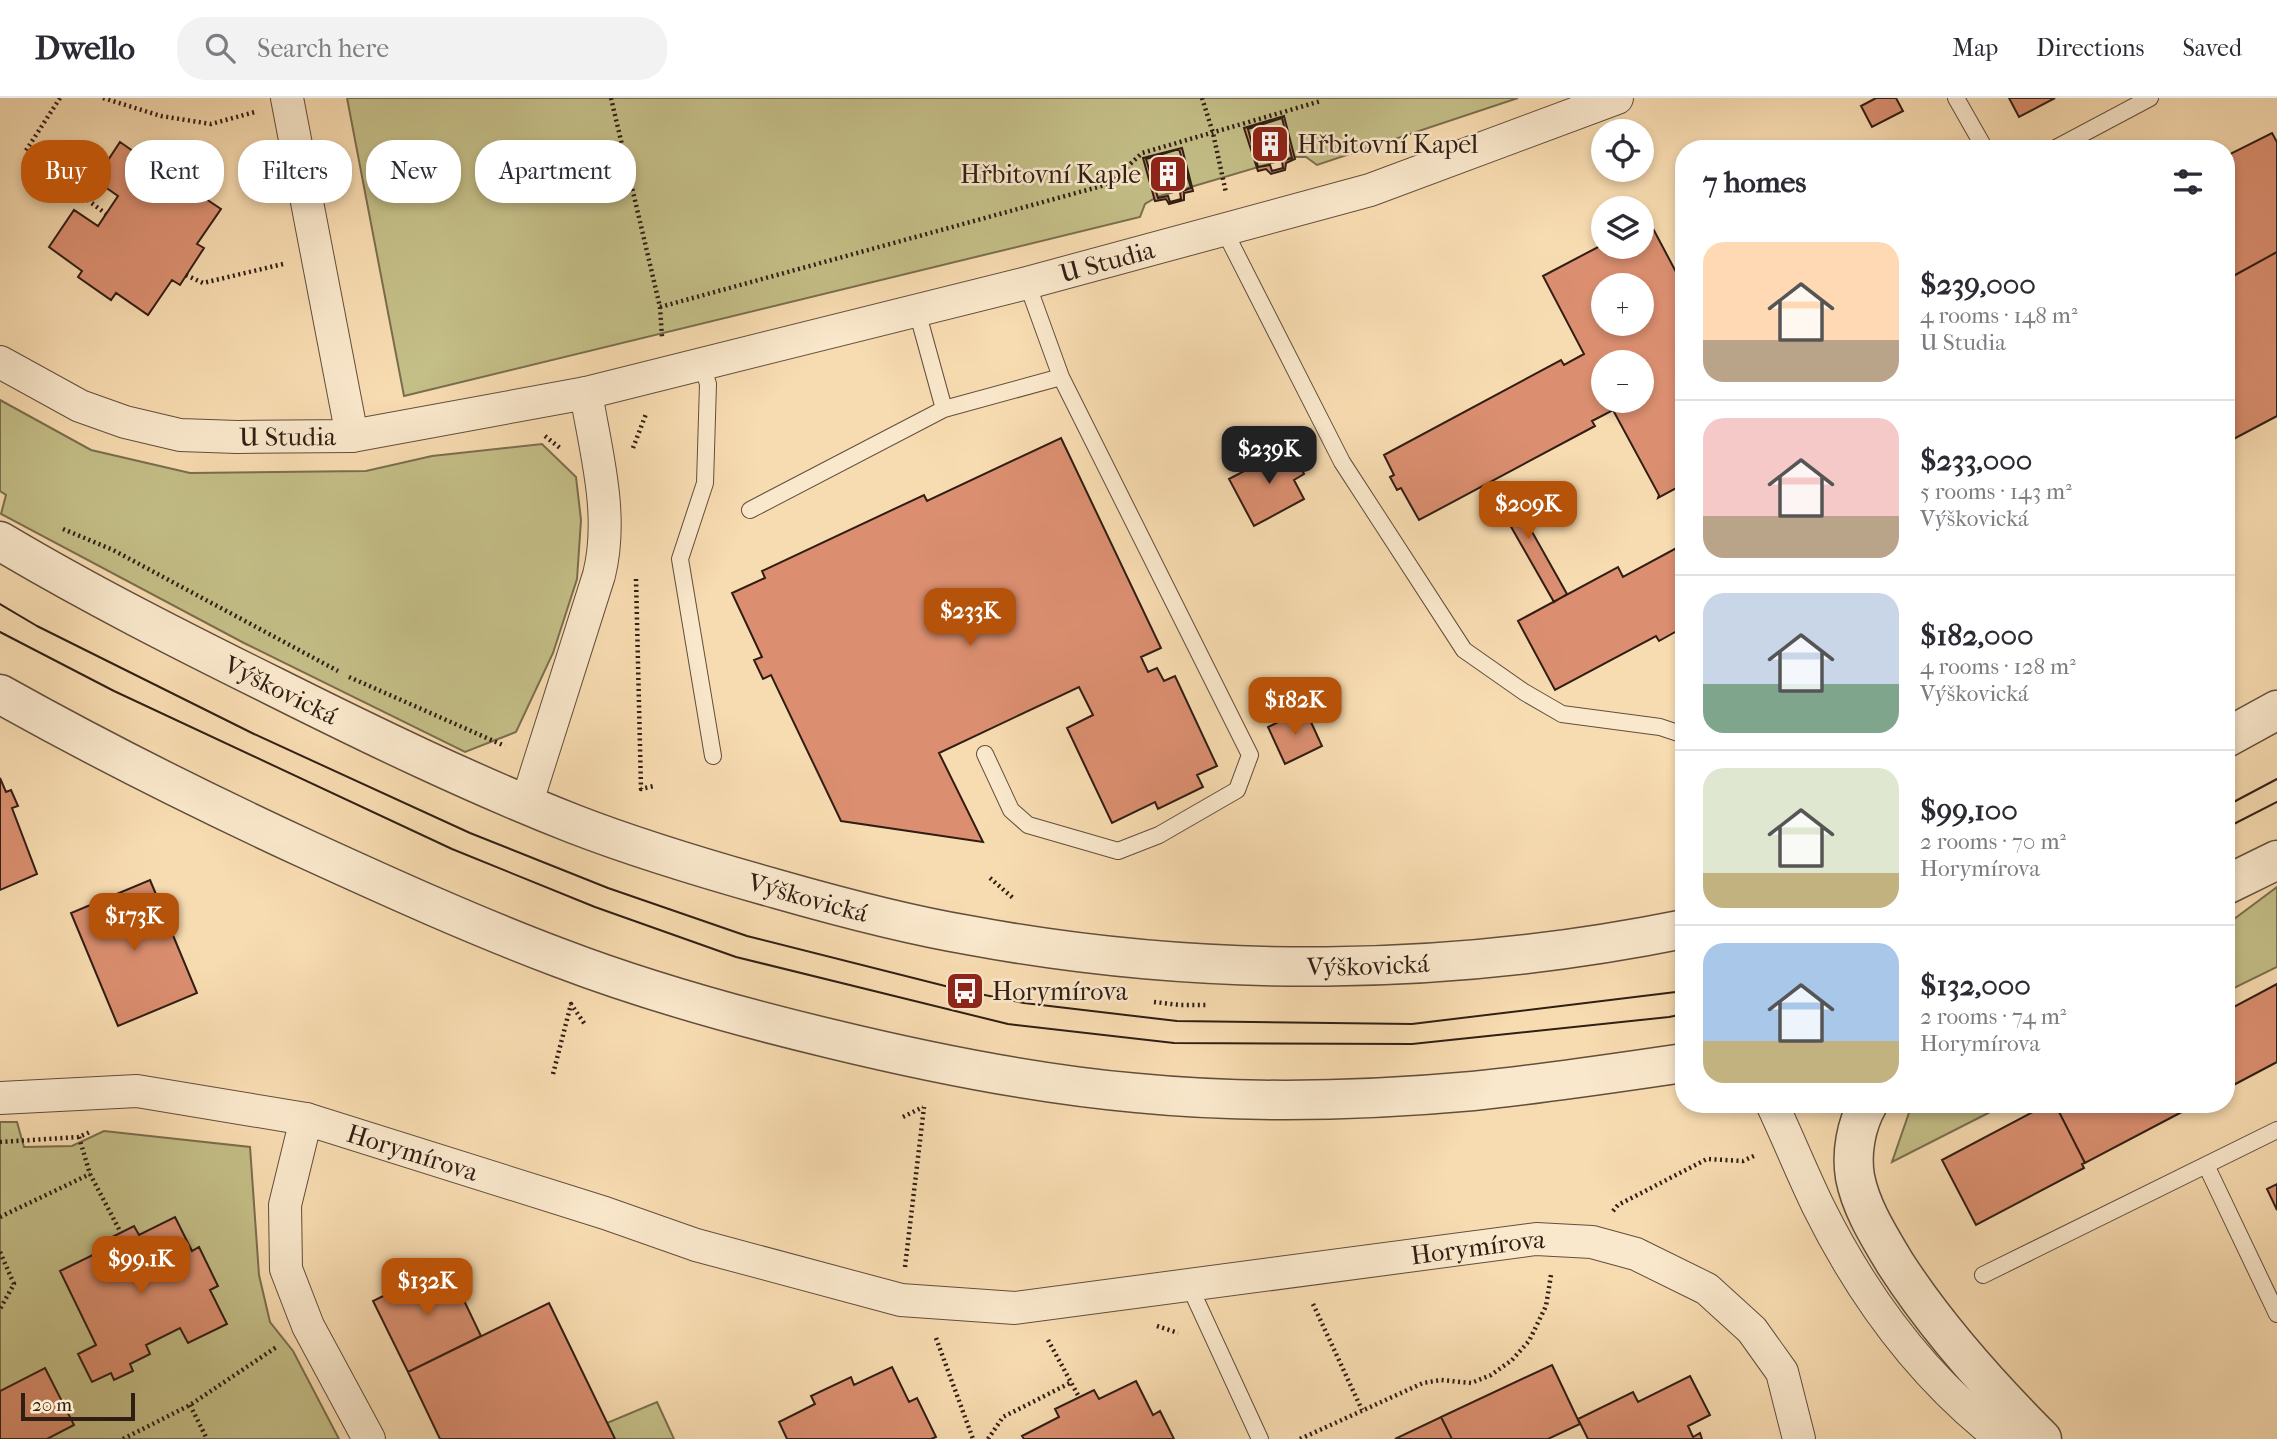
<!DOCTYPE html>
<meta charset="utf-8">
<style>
:root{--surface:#fff;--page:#f2f2f3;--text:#2b2b33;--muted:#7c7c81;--line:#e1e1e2;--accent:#b45309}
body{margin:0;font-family:"IM FELL French Canon",serif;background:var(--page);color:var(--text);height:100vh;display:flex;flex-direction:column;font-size:26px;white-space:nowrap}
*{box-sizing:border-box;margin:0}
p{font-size:23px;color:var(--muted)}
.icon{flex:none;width:38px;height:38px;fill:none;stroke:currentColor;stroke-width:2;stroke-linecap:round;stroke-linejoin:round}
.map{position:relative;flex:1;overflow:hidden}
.drawer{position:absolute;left:1675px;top:42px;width:560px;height:973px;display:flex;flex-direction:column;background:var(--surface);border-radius:28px;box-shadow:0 4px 10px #0003}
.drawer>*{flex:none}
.hud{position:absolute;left:21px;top:42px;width:665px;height:63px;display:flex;gap:14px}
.buttons{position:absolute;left:1591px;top:21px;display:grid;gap:14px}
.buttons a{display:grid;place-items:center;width:63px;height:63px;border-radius:50%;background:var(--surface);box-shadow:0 4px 10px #0003;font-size:35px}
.scale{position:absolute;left:21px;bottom:18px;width:114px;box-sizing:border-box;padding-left:7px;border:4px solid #301e15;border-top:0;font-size:19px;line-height:24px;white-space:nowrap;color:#301e15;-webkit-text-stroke:5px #fae8cc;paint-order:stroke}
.price{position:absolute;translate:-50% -60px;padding:0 16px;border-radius:14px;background:var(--accent);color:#fff;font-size:23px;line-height:46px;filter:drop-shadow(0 2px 4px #0008)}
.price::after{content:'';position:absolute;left:50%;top:42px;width:21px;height:16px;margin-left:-10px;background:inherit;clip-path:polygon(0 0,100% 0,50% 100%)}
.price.current{background:#222;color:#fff}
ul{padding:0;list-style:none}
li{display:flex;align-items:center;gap:21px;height:175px;padding:0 28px}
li+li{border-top:2px solid var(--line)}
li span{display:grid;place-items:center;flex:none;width:196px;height:140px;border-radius:21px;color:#555}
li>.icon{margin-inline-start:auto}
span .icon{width:84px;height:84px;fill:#fffc;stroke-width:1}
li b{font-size:30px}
h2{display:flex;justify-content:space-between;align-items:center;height:84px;padding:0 28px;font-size:30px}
.tag{padding:0 24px;border-radius:28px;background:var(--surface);box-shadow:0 4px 10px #0003;font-size:24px;line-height:63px}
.tag.current{background:var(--accent);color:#fff}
header{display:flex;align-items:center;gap:42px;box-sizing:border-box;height:98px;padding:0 35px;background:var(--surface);border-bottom:2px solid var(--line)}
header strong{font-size:33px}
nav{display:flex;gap:38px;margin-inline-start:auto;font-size:24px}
.search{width:490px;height:63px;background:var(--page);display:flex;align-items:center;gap:18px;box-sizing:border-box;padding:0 24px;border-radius:28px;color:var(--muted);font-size:26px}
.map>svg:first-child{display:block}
.green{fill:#c4be87;stroke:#7a6e4e;stroke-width:2}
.building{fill:#db8f70;stroke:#301e15;stroke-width:2;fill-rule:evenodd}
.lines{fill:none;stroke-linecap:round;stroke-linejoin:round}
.service-casing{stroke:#624e3c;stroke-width:18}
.minor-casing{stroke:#624e3c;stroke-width:34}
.tertiary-casing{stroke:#624e3c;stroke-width:41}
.path{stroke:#301e15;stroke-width:4.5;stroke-dasharray:2 3.5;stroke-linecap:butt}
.service{stroke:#fae8cc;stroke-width:16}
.minor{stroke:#fae8cc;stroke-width:32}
.tertiary{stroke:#fae8cc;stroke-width:38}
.tram{stroke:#301e15;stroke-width:2}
.labels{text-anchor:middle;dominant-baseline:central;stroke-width:5;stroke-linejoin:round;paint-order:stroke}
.poi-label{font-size:26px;fill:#301e15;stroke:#fae8cc;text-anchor:start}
.street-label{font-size:26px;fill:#301e15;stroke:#fae8cc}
</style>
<header>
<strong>Dwello</strong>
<div class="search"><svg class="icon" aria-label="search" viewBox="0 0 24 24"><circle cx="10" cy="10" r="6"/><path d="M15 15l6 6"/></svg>Search here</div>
<nav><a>Map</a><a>Directions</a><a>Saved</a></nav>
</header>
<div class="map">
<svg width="2277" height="1341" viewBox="0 0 2277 1341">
<rect width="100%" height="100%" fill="#f8dcb1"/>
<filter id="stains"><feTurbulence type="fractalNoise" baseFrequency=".00286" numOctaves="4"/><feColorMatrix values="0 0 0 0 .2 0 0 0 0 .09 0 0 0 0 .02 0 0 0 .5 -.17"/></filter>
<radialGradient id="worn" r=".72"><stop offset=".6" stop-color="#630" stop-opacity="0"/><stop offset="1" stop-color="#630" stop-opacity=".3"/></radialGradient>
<path class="green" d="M347,0H1518L1317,67L1306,59H1292L1157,99L1145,106L1140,119L404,298Z
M0,302L91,352L190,375L366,373L432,358L542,346L576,379L581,422L577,481L553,555L516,634L465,654L244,545L1,416L6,397L0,393Z
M2277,789V869L2226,894V827Z
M1912,1006H2006L1892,1064Z
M0,1024H17L24,1049L72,1048L104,1033L250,1049L259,1177L270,1224L293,1253L339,1341H0Z
M657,1304L674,1341H615L607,1325Z"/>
<path class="building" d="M1876,0H1896L1903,13L1872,29L1861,8Z
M2009,0H2055L2019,19Z
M1284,18L1295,61L1286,65L1285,72L1271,76L1266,71L1258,73L1244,30Z
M1282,20L1292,60L1282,63L1283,70L1272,73L1270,67L1258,69L1248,31Z
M2272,35L2277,44V154L2226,182V58Z
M120,44L153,67L158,60L192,83L188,89L221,111L197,146L204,150L180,187L172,182L148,217L116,195L111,202L78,179L82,173L49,149L74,112L98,128L118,98L95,82Z
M1182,50L1193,93L1184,95V102L1169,106L1166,101L1155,103L1143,60Z
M1179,51L1191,90L1180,94L1181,101L1170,104L1168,98L1158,100L1146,61Z
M1651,120L1649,123L1684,189V386L1658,400L1659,397L1613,312L1592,323L1595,328L1419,422L1401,390L1397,392L1390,379L1394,377L1384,357L1561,262L1564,267L1584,256L1543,178L1600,148L1642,149V125ZM1603,187H1642V226H1603ZM1603,264H1642V303H1603Z
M2277,154V318L2226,345V182Z
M1061,340L1161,550L1141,559L1148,574L1157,570L1164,583L1175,578L1217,668L1197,677L1203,689L1158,711L1155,704L1112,725L1067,630L1093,617L1079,589L939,655L983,744L841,723L771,577L763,581L754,562L762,559L732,495L765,480L762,473L924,397L927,403Z
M1290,349L1304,376L1294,382L1304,401L1254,428L1229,381Z
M1504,384L1567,496L1554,504L1490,392Z
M1684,446V529L1659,543L1656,538L1555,592L1518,523L1618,469L1623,479Z
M1305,611L1322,648L1285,666L1268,629Z
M0,680L6,694L11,692L18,708L12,710L37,776L0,792Z
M150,782L197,895L118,928L71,815Z
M2277,886V964L2226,991V913Z
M2048,1006H2055L2085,1065L2082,1066L2084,1070L1976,1127L1942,1062Z
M2055,1006H2197L2085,1065Z
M2277,1086V1112L2267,1091Z
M175,1119L192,1153L199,1149L218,1188L210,1192L227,1226L188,1245L180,1230L146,1247L150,1256L130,1266L133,1273L114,1282L111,1275L92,1284L78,1256L96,1247L60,1173L97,1155L94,1148L134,1128L139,1137Z
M447,1167L481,1238L408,1274L373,1203Z
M549,1205L615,1341H440L408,1274Z
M1552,1267L1580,1326L1548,1341H1452L1441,1319Z
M892,1269L909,1304L917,1300L936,1339L931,1341H787L779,1324L815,1306L811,1298L851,1279L854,1287Z
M45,1270L74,1327L47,1341H0V1293Z
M1690,1278L1710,1317L1688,1328L1693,1339L1700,1335L1702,1341H1588L1578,1321L1633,1294L1638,1304Z
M1136,1283L1153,1317L1160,1313L1174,1341H1024L1022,1338L1059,1319L1055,1311L1094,1292L1099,1301Z
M1441,1319L1452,1341H1395Z"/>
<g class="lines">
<defs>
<path id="service" d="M1956,0L1985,51
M2054,51L2150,0
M1224,132L1342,364L1464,552L1524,594L1562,616L1660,629L1684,637
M702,267L708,286L705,385L680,461L713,658
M944,311L1061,279
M750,412L944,311L917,213
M985,656L1011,712L1028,727L1118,753L1159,737L1237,692L1250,657L1061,279L1027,185
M2206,1067L2277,1216
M1983,1177L2277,1032
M1189,1187L1260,1341"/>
<g id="minor">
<path d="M287,0L352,338"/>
<path id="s1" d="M0,264L80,308L125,324L180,337L237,339L352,338L586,295L1027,185L1370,92L1617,0"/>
<path d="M526,707L599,477C614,417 596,355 586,295"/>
<path id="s2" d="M0,1000L137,993L306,1021L605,1115L696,1147L901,1202L1015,1210L1536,1141L1592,1144L1636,1156L1707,1191L1752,1232L1782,1274L1799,1341"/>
<path d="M1772,1006C1788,1040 1802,1075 1818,1108C1862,1197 1923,1280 2002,1341"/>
<path d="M306,1021L285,1107L286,1171L308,1228L369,1341"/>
</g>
<g id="tertiary">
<path id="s3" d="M0,443C89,496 182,543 275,589C373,638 472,686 574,726C641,752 709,772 777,791C840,809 903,826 968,837C1204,881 1447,879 1684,831"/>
<path d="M0,596C100,652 204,704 308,752C391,790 475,828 560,860C649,894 740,919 832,941C931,965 1034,986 1137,995C1248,1006 1362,1003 1473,993C1543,986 1614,975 1684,965"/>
<path d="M2226,640L2277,612"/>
<path d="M2226,787L2277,762"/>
<path d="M1868,1006C1856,1027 1851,1055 1855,1079C1861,1110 1879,1138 1895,1165C1936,1229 1988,1287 2042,1341"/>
</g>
</defs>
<use href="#service" class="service-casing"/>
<use href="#minor" class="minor-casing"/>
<use href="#tertiary" class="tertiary-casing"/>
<path class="path" d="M60,0L25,54L106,116
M103,0L161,18L211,26L255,14
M611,0L660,209L662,239
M1202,0L1213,35L1226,95
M186,177L203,185L283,166
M660,209L1109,86L1142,55L1321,3
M545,338L560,350
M633,350L646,316
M63,431L113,452L338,573
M636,481L641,691L654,688
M349,579L505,648
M990,780L1013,800
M1154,904L1180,907H1208
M553,976L571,906L586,928
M903,1019L923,1009
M79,1039L90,1076L121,1135
M0,1044L79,1039L92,1033
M1613,1113L1618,1107L1707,1061L1743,1063L1756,1057
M0,1119L90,1076
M0,1154L14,1186L0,1211
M905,1169L924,1009
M1313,1206L1362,1312
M1157,1228L1178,1235
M936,1240L973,1341
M1048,1242L1079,1299
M190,1307L207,1341
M123,1341L190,1307L278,1248
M988,1341L1003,1319L1072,1284
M1300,1341L1423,1285L1441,1282L1471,1285L1491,1277L1512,1262L1529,1243L1546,1208L1551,1177"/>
<use href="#service" class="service"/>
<use href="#minor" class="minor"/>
<use href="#tertiary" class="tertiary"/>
<path class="tram" d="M0,506L37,528L254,636L470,735L608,790L747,838L965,893L1024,905L1177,923L1412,926L1684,893
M0,534L114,593L452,751L595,809L736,859L1008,926L1174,945L1412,946L1669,919L1684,916
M2226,708L2277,681
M2226,730L2277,704"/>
</g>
<defs>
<symbol id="building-square" viewBox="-11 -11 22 22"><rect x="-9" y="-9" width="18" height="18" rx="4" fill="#8f2418" stroke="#fae8cc"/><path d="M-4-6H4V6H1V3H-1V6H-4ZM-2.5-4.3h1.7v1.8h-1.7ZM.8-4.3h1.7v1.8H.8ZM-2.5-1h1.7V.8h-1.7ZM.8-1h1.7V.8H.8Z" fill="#fff"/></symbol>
<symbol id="bus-square" viewBox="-11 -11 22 22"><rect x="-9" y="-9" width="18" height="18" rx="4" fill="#8f2418" stroke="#fae8cc"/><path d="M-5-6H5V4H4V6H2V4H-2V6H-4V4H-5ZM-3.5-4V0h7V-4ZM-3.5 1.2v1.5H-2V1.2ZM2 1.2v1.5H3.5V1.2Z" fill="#fff"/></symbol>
</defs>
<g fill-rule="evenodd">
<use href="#building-square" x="1248" y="24" width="44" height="44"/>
<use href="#building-square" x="1146" y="54" width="44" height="44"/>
<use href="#bus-square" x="943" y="871" width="44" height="44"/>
</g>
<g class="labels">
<g class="poi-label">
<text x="1297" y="46">Hřbitovní Kapel</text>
<text x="1141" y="76" text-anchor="end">Hřbitovní Kaple</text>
<text x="992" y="893">Horymírova</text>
</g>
<g class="street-label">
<text stroke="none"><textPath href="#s1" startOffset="1143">U Studia</textPath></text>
<text stroke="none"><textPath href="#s1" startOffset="303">U Studia</textPath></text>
<text stroke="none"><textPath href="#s3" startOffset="318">Výškovická</textPath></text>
<text stroke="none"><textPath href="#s3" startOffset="886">Výškovická</textPath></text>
<text stroke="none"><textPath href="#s3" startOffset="1452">Výškovická</textPath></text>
<text stroke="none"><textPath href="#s2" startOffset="420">Horymírova</textPath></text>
<text stroke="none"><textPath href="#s2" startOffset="1512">Horymírova</textPath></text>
</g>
</g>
<rect width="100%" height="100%" filter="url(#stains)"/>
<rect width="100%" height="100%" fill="url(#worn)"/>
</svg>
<div class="buttons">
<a><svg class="icon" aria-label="locate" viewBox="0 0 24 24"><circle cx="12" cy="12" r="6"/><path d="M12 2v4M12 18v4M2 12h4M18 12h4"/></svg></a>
<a><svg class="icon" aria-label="layers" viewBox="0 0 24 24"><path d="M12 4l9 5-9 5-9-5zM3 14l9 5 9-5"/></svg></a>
<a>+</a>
<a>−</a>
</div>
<div class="scale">20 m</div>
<b class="price current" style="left:1269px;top:388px">$239K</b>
<b class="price" style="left:1528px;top:443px">$209K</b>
<b class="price" style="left:970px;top:550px">$233K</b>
<b class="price" style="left:1295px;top:639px">$182K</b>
<b class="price" style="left:134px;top:855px">$173K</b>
<b class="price" style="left:141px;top:1198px">$99.1K</b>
<b class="price" style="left:427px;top:1220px">$132K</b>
<div class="hud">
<a class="tag current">Buy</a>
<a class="tag">Rent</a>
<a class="tag">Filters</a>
<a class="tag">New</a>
<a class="tag">Apartment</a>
</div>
<section class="drawer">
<h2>7 homes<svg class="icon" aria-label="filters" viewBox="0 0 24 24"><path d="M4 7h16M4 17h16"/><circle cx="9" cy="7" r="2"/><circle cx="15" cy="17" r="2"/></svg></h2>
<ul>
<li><span style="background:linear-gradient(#ffd9b3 70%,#b9a48a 0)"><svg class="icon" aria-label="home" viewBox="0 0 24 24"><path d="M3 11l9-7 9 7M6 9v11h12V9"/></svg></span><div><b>$239,000</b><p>4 rooms · 148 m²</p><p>U Studia</p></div></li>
<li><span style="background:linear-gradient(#f6c9c9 70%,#b9a48a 0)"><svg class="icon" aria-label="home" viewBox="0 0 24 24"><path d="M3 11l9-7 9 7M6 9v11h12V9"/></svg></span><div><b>$233,000</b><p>5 rooms · 143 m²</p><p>Výškovická</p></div></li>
<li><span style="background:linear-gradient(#c9d6e8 65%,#7fa58c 0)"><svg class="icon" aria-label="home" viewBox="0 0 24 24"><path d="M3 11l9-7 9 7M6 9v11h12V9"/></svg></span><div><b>$182,000</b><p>4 rooms · 128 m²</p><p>Výškovická</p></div></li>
<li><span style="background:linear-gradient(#dfe7d0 75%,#c2b280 0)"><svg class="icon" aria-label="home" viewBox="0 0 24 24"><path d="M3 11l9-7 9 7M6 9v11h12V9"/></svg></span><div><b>$99,100</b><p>2 rooms · 70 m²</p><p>Horymírova</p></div></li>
<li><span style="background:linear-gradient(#a9c7e8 70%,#c2b280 0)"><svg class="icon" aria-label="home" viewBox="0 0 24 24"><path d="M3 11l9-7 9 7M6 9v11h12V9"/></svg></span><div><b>$132,000</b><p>2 rooms · 74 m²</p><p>Horymírova</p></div></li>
</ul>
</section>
</div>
